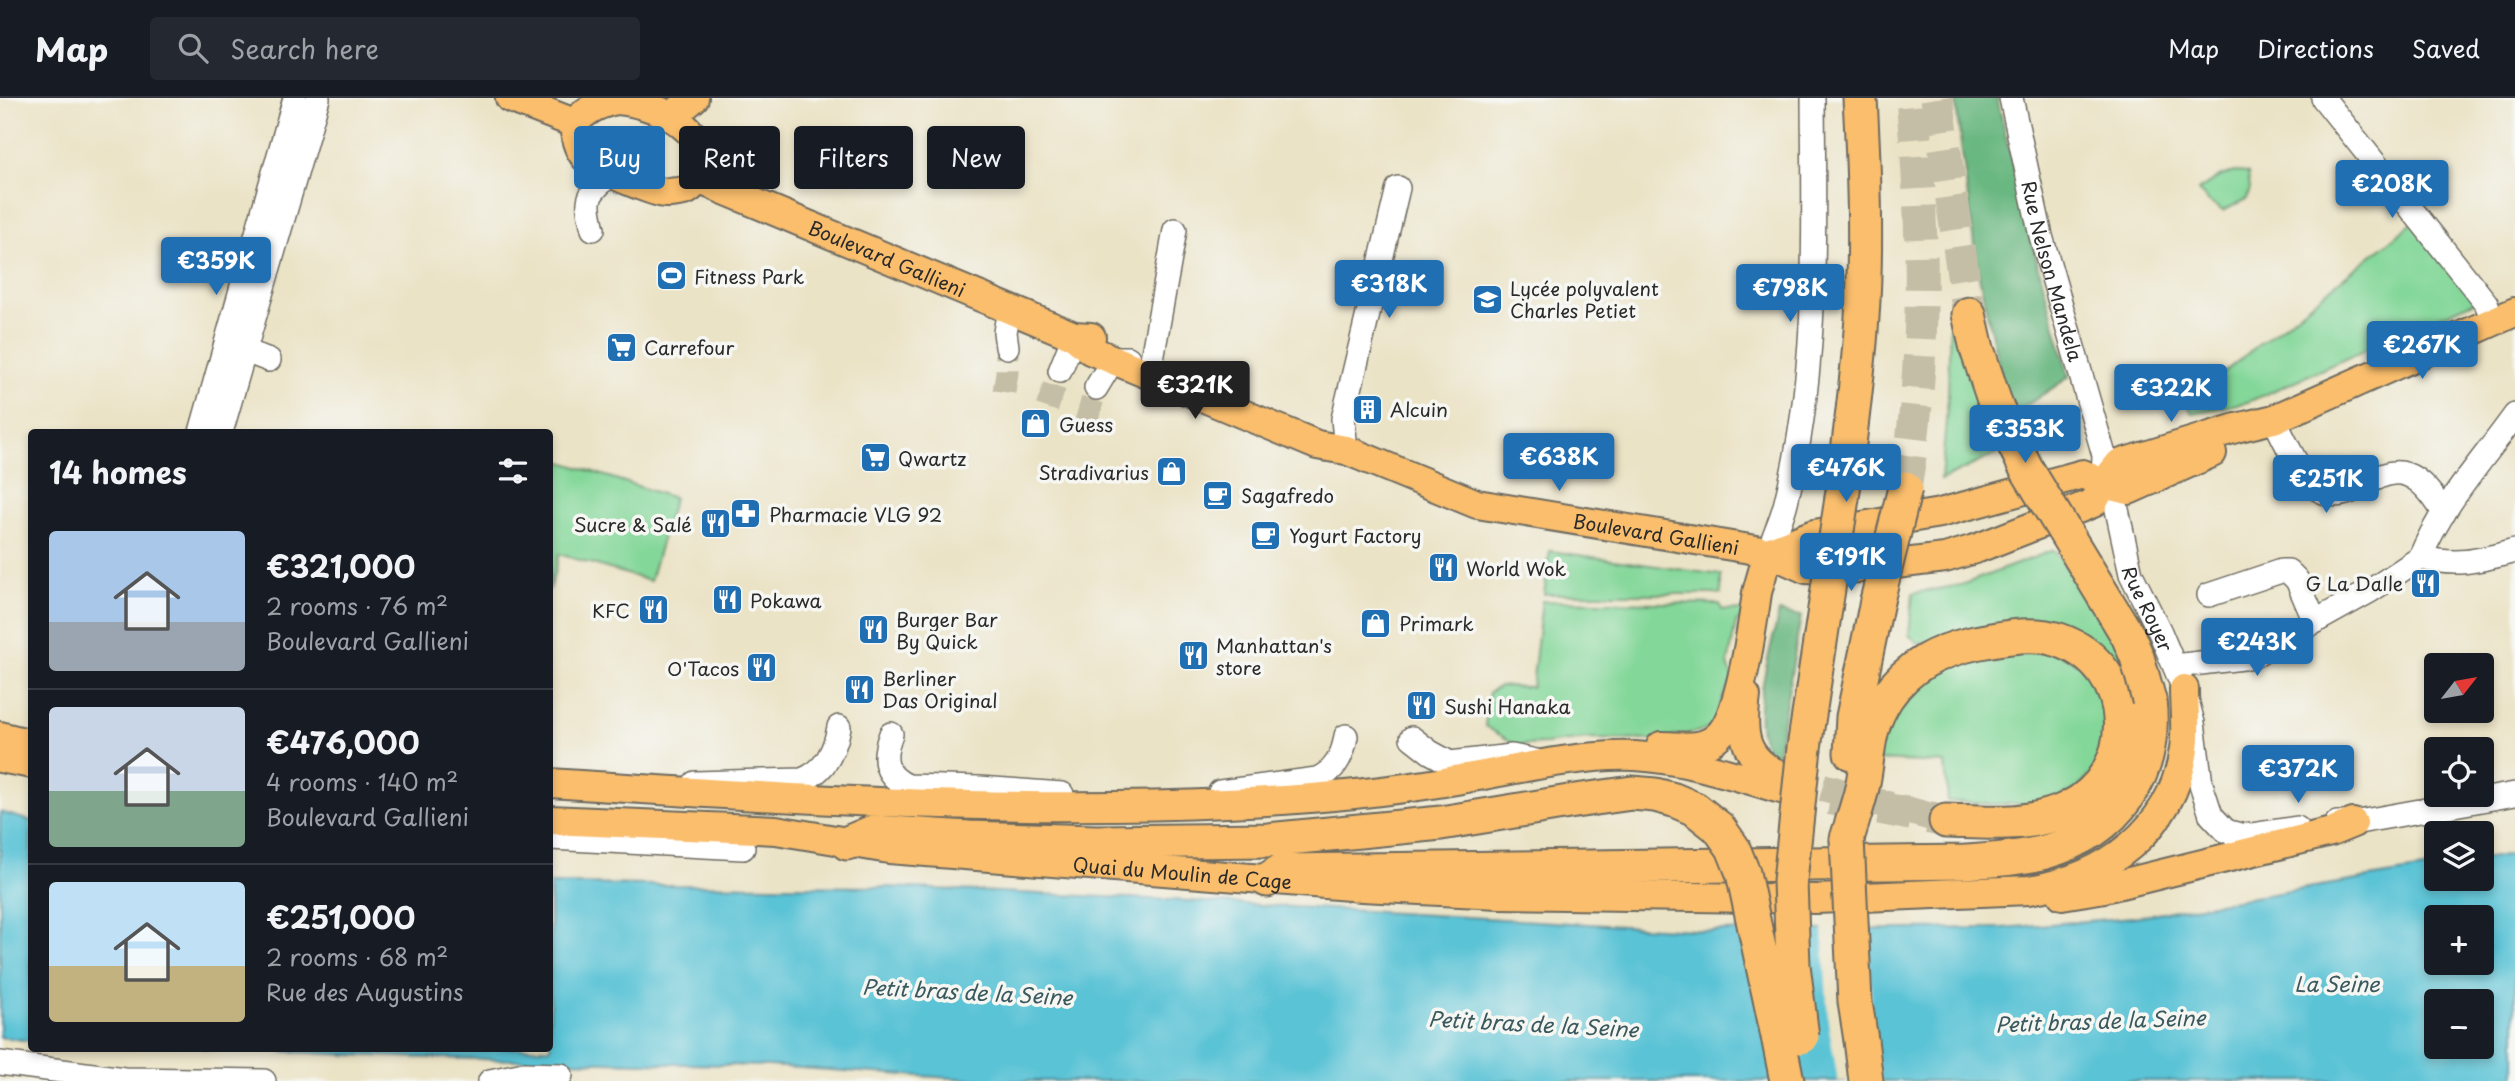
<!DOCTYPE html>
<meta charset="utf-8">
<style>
:root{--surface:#171b24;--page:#242831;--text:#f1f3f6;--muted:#9ea1a6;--line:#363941;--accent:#1f6fb2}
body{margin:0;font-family:"Playpen Sans",sans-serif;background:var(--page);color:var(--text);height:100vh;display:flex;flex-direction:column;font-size:26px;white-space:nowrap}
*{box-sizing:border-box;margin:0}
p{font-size:23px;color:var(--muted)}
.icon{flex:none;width:38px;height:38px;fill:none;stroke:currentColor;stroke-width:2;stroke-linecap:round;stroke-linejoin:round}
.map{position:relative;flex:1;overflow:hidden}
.sheet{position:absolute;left:28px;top:331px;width:525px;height:623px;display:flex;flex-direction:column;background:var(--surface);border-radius:7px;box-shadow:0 4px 10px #0003}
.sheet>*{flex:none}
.top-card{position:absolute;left:574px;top:28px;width:665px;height:63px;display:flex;gap:14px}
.needle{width:46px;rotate:59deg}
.fabs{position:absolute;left:2424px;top:555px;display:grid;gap:14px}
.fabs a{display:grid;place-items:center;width:70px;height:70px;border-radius:7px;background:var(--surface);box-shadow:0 4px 10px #0003;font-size:35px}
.price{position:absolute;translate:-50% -60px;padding:0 16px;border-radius:7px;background:var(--accent);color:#fff;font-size:23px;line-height:46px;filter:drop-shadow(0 2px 4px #0008)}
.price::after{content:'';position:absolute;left:50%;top:42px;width:21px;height:16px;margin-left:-10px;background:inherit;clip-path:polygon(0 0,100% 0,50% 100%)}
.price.active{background:#222;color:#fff}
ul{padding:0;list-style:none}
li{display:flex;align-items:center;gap:21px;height:175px;padding:0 21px}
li+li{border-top:2px solid var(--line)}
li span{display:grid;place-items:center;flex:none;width:196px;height:140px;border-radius:7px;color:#555}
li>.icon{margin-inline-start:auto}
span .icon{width:84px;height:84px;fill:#fffc;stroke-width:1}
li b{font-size:30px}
h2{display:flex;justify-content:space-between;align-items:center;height:84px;padding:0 21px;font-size:30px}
.pill{padding:0 24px;border-radius:7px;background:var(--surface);box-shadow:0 4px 10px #0003;font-size:24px;line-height:63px}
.pill.active{background:var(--accent);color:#fff}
header{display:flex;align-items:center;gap:42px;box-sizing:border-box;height:98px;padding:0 35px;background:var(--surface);border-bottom:2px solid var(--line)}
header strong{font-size:33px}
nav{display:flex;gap:38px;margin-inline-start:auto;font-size:24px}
.search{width:490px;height:63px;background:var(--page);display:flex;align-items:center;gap:18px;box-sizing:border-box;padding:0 24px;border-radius:7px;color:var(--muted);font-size:26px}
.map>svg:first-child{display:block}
.green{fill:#83d799;stroke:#578162;stroke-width:2}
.forest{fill:#6ab881;stroke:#4a7256;stroke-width:2}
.water{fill:#5ac3d6;stroke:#427780;stroke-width:2;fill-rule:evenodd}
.pier{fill:#ebe3c6}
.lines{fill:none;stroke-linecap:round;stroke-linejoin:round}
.minor-tunnel{stroke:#c5bea7;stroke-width:23;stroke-dasharray:23 11;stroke-linecap:butt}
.major-tunnel{stroke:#c5bea7;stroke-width:28;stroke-dasharray:28 14;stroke-linecap:butt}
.highway-tunnel{stroke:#c5bea7;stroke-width:33;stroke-dasharray:33 17;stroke-linecap:butt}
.minor-casing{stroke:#6e6b61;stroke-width:26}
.major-casing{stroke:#6e6b61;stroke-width:32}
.highway-casing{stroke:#6e6b61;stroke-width:37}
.minor{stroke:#fff;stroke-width:23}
.major{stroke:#fabe6d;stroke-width:28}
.highway{stroke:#fabe6d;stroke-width:33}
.highway-bridge-casing{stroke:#6e6b61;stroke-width:37;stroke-linecap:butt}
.highway-bridge{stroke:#fabe6d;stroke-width:33}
.labels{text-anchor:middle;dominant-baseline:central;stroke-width:7;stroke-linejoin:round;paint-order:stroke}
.street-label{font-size:19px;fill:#2b2b2b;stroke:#f6f6f2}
.poi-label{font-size:19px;fill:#2b2b2b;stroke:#f6f6f2;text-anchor:start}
.water-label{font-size:21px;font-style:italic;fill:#39595e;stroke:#f6f6f2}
</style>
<header>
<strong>Map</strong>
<div class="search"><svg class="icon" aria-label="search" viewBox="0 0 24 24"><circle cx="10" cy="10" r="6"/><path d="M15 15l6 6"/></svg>Search here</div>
<nav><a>Map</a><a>Directions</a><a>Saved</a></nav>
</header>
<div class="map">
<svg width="2515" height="983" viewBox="0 0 2515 983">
<rect width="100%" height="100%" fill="#f6f6f2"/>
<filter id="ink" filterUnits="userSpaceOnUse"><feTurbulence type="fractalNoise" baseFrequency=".0143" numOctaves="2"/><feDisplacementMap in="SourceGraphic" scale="14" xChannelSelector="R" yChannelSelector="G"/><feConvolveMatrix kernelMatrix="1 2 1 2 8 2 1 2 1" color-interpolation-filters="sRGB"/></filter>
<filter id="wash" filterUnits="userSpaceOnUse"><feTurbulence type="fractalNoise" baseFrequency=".00686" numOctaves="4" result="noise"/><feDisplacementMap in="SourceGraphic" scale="28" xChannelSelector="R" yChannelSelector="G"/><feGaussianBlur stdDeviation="1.57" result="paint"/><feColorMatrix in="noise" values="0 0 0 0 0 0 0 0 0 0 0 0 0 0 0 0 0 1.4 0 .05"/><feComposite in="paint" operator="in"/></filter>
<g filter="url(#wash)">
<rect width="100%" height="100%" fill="#ebe3c6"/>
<path class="green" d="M2234,74L2248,75L2250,91L2247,101L2223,113L2209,104L2198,93L2219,79Z
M2415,123L2489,197L2248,304L2192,315L2185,305Z
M1961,214L1996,356L1941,382L1948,299L1950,215Z
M550,360L674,400L650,483L559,456L550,492Z
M2054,452L2113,537L2129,570L2113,572L1988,535L1918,545L1909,537L1913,495L1961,487Z
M1550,453L1721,477V496H1544Z
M1542,503L1720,506L1722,512L1749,513L1736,525L1728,566L1733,582C1722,598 1717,611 1716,630L1656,642L1585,641L1546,646L1517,647L1485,628L1489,594L1500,588L1532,589Z
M2021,553L2056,554L2087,570L2103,600L2108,632L2098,669L2076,692L2041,706H1990L1948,703L1945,665L1874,662L1880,629L1910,589L1940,571Z"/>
<path class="forest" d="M1955,0H1997L2023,113L2069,279L2012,317L2005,297L1977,169Z
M1779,514L1801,518L1776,664C1772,656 1764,648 1762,639C1753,607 1772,547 1779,514Z"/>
<path class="water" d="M0,714L31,723V943L0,939Z
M2515,755V983H997L768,968L398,959L202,950H550V786L891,789L1172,802L1711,833L2003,830L2133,819L2436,769V780H2482V761ZM2436,819H2482V864H2436ZM2436,903H2482V948H2436Z"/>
<path class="pier" d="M1823,828H1867L1872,913L1881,983H1838L1828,923Z"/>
</g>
<g filter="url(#ink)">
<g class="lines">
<path class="minor-tunnel" d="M1004,294L1007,275V249
M1047,310L1060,273
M1086,324L1096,290"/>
<path class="major-tunnel" d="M1782,678L1946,723"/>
<path class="highway-tunnel" d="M1937,0L1969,216
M1905,390C1927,266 1924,125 1912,0
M1781,691L1946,723"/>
<defs>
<g id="minor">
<path id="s1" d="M2011,0L2041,138L2104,357L2103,386L2116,407L2131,476L2160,534L2184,591L2193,625L2201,686L2211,717L2226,733L2244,738L2297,730"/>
<path d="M2323,0L2486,205L2494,223"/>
<path d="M593,131C585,99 587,98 611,75"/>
<path d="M232,248L269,262"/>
<path d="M1007,249L1005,234L1009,212"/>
<path d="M1152,261L1175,132"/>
<path d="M1060,273L1074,238"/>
<path d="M1096,290L1113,262L1118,260H1128"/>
<path d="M2274,321C2282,337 2302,381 2316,390C2363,422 2389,323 2444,415"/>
<path d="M201,334L295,0"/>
<path d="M221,334L318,0"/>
<path d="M1346,352L1343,321L1398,90"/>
<path d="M1768,454C1774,437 1782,421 1786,404C1819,272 1814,135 1813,0"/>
<path d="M2420,460C2441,408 2482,363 2515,317"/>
<path d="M2209,497L2281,473H2288L2297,482L2315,524"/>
<path d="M2175,568L2251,559L2370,493L2420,460C2460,468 2476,463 2515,453"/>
<path d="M891,636C882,659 883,677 908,688L979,690L1062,696"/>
<path d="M1412,640L1430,654L1450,665L1512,658L1536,663"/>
<path d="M695,685L802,682C826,673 835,652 839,629"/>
<path d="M1220,694L1317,681C1335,673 1343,658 1346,638"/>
<path d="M2337,725H2353L2515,696"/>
<path d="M550,740L743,750"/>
<path d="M0,965L124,981L264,983"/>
<path d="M490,983L524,976L561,977"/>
</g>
<g id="major">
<path d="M510,0L574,25"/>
<path d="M618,2C652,5 708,28 701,70C699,79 695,87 687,92C682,94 670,95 665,95C651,93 594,70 586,60C577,50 575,38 574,25C587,11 600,5 618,2Z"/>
<path d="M671,19L694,0"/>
<path id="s2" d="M698,81L1074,238L1091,239"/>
<path id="s3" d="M1074,238L1090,252L1317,347L1346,352L1477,406L1768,454L1806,471L1821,472L1863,470L1945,460L1978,450L2093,405L2103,386L2119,366L2236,330L2274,321L2515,214"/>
<path d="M1768,454L1814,436L1940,415L2083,376L2103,386L2129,392L2212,355"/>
<path d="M1746,598C1741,636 1743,662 1782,678"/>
<path d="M0,638L32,646"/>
<path d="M1661,648C1681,648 1701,653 1717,639C1741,619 1752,528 1757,495C1760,482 1765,468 1768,454"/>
<path d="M0,660L32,666"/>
<path d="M550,685C775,700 1002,715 1227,705C1300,702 1373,696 1444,684C1502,675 1578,655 1635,658C1685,661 1733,677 1781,691"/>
<path id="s4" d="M550,722L776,732L889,751L1362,789L1499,796L1816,801L2029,792C2105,780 2173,732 2184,651C2187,631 2184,611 2184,591"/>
<path d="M2062,797L2105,790L2331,734L2353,725"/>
</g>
<path id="highway" d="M1969,216L1977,251L1997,311
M1842,400C1850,340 1858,280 1862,219C1867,146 1864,73 1860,0
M1804,650L1825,511
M1851,655L1853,619L1877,503
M1847,741C1852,724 1858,707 1862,690C1870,653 1865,633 1887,599C1909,567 1938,553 1975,545C2002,540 2032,533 2059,542C2138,569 2141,676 2067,711C2030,729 1986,724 1946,723
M847,745L873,734L969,740L1096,744L1268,742L1441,725L1575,703L1632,695L1655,697L1674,702L1695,711L1719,730
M1267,782L1281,773L1965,764C1991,762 2019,761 2045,754C2117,734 2158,677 2149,602
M1778,938L1787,983
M1861,942L1866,983"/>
</defs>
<use href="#minor" class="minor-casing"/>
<use href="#major" class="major-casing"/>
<use href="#highway" class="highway-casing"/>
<use href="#minor" class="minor"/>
<use href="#major" class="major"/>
<use href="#highway" class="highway"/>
<defs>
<path id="highway-bridge" d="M1997,311L2026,370L2128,538L2137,559L2149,602
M1877,503L1905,390
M1825,511L1842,400
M1719,730L1733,750L1743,775L1778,938
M1847,741L1855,904L1861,942
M1802,939L1793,867L1790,783L1804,650"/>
</defs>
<use href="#highway-bridge" class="highway-bridge-casing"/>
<use href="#highway-bridge" class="highway-bridge"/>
</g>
</g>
<defs>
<symbol id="stadium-square" viewBox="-11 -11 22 22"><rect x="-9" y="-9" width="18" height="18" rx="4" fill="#1f6fb2" stroke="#f6f6f2"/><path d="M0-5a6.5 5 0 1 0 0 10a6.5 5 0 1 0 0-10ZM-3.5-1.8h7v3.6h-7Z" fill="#fff"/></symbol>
<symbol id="school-square" viewBox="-11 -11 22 22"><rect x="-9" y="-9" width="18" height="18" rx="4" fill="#1f6fb2" stroke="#f6f6f2"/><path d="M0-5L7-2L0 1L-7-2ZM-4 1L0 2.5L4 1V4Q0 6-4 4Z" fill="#fff"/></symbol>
<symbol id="supermarket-square" viewBox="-11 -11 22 22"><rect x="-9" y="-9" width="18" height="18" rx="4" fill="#1f6fb2" stroke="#f6f6f2"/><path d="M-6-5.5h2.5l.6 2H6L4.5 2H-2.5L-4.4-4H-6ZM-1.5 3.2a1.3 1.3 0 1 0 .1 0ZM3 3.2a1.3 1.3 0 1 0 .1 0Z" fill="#fff"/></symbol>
<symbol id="building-square" viewBox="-11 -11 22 22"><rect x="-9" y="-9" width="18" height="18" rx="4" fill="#1f6fb2" stroke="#f6f6f2"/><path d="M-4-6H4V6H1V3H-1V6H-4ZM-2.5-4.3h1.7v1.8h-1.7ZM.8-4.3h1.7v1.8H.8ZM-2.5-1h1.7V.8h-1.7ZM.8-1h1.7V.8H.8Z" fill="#fff"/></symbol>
<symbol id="shop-square" viewBox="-11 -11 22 22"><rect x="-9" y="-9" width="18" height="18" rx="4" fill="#1f6fb2" stroke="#f6f6f2"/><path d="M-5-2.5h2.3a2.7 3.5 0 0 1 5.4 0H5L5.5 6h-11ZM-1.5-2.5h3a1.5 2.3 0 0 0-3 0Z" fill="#fff"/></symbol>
<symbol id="cafe-square" viewBox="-11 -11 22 22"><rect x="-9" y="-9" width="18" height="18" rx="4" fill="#1f6fb2" stroke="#f6f6f2"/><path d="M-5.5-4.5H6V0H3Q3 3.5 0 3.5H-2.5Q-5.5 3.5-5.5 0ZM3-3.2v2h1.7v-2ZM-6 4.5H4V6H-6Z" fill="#fff"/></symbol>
<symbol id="pharmacy-square" viewBox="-11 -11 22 22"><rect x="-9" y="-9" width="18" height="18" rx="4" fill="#1f6fb2" stroke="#f6f6f2"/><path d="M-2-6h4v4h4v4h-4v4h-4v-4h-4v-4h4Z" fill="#fff"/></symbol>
<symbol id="restaurant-square" viewBox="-11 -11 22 22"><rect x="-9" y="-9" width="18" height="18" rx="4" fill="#1f6fb2" stroke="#f6f6f2"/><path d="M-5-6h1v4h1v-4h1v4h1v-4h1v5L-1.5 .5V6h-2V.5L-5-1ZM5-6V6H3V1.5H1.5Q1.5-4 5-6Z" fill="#fff"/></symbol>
</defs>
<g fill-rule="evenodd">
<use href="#stadium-square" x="654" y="160" width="35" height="35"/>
<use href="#school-square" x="1470" y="184" width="35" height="35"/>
<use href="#supermarket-square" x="604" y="232" width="35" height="35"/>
<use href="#building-square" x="1350" y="294" width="35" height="35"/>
<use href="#shop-square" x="1018" y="308" width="35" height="35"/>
<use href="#supermarket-square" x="858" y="342" width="35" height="35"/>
<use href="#shop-square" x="1154" y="356" width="35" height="35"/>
<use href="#cafe-square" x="1200" y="380" width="35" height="35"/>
<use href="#pharmacy-square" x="728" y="398" width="35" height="35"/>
<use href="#restaurant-square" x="698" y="408" width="35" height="35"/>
<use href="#cafe-square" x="1248" y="420" width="35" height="35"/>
<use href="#restaurant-square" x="1426" y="452" width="35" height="35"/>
<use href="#restaurant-square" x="2408" y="468" width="35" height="35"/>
<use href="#restaurant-square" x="710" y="484" width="35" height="35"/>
<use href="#restaurant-square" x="636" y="494" width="35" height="35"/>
<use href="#shop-square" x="1358" y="508" width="35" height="35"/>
<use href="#restaurant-square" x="856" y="514" width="35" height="35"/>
<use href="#restaurant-square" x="1176" y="540" width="35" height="35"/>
<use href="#restaurant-square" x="744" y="552" width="35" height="35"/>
<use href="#restaurant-square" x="842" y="574" width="35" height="35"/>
<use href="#restaurant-square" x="1404" y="590" width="35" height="35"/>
</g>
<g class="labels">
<g class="street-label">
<text stroke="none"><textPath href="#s2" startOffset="205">Boulevard Gallieni</textPath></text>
<text stroke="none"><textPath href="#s1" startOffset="178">Rue Nelson Mandela</textPath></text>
<text stroke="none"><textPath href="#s3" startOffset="620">Boulevard Gallieni</textPath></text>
<text stroke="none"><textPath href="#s1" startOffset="532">Rue Royer</textPath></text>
<text stroke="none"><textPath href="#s4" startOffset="635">Quai du Moulin de Cage</textPath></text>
</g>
<g class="poi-label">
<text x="694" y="178">Fitness Park</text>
<text x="1510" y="190">Lycée polyvalent<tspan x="1510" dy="22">Charles Petiet</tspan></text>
<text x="644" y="249">Carrefour</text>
<text x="1390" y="311">Alcuin</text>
<text x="1059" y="326">Guess</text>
<text x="898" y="360">Qwartz</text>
<text x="1149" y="374" text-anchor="end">Stradivarius</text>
<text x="1241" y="397">Sagafredo</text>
<text x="769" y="416">Pharmacie VLG 92</text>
<text x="692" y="426" text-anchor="end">Sucre &amp; Salé</text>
<text x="1289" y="437">Yogurt Factory</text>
<text x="1466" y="470">World Wok</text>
<text x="2403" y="485" text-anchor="end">G La Dalle</text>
<text x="750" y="502">Pokawa</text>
<text x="630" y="512" text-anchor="end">KFC</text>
<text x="896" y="521">Burger Bar<tspan x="896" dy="22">By Quick</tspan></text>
<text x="1399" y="525">Primark</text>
<text x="1216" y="547">Manhattan's<tspan x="1216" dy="22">store</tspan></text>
<text x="739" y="570" text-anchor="end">O'Tacos</text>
<text x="882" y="580">Berliner<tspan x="882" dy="22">Das Original</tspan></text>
<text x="1444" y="608">Sushi Hanaka</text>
</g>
<g class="water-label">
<text x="2337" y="885">La Seine</text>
<text transform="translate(967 893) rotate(3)">Petit bras de la Seine</text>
<text transform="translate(2100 922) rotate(-2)">Petit bras de la Seine</text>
<text transform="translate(1533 925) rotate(3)">Petit bras de la Seine</text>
</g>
</g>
</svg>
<div class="fabs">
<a><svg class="needle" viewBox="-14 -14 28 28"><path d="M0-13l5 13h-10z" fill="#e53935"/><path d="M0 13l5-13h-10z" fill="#9ea1a6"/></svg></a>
<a><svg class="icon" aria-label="locate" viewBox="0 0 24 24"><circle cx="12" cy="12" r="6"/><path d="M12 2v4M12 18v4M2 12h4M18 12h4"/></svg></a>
<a><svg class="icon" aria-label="layers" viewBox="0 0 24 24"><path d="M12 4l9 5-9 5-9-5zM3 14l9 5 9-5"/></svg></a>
<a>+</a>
<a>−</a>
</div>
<b class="price" style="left:2392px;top:122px">€208K</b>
<b class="price" style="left:216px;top:199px">€359K</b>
<b class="price" style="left:1389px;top:222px">€318K</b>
<b class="price" style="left:1790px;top:226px">€798K</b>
<b class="price" style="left:2422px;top:283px">€267K</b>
<b class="price active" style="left:1195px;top:323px">€321K</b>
<b class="price" style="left:2171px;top:326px">€322K</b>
<b class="price" style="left:2025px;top:367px">€353K</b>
<b class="price" style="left:1559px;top:395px">€638K</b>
<b class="price" style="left:1846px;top:406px">€476K</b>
<b class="price" style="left:2326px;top:417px">€251K</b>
<b class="price" style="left:1851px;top:495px">€191K</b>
<b class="price" style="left:2257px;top:580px">€243K</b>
<b class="price" style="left:2298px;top:707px">€372K</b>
<div class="top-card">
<a class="pill active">Buy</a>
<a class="pill">Rent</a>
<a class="pill">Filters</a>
<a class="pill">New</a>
</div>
<section class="sheet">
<h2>14 homes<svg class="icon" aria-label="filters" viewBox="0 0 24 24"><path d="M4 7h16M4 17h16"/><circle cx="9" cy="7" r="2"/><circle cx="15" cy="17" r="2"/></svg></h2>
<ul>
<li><span style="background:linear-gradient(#a9c7e8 65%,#9aa5b1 0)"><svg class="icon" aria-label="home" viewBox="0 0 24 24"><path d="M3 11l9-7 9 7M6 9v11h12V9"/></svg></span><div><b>€321,000</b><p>2 rooms · 76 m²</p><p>Boulevard Gallieni</p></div></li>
<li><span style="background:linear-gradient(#c9d6e8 60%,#7fa58c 0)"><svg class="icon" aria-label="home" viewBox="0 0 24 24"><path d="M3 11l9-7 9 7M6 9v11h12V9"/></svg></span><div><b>€476,000</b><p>4 rooms · 140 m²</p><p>Boulevard Gallieni</p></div></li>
<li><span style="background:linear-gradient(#bfe0f5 60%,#c2b280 0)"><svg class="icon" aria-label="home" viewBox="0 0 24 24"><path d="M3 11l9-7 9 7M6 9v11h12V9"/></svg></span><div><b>€251,000</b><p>2 rooms · 68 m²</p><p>Rue des Augustins</p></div></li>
</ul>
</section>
</div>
